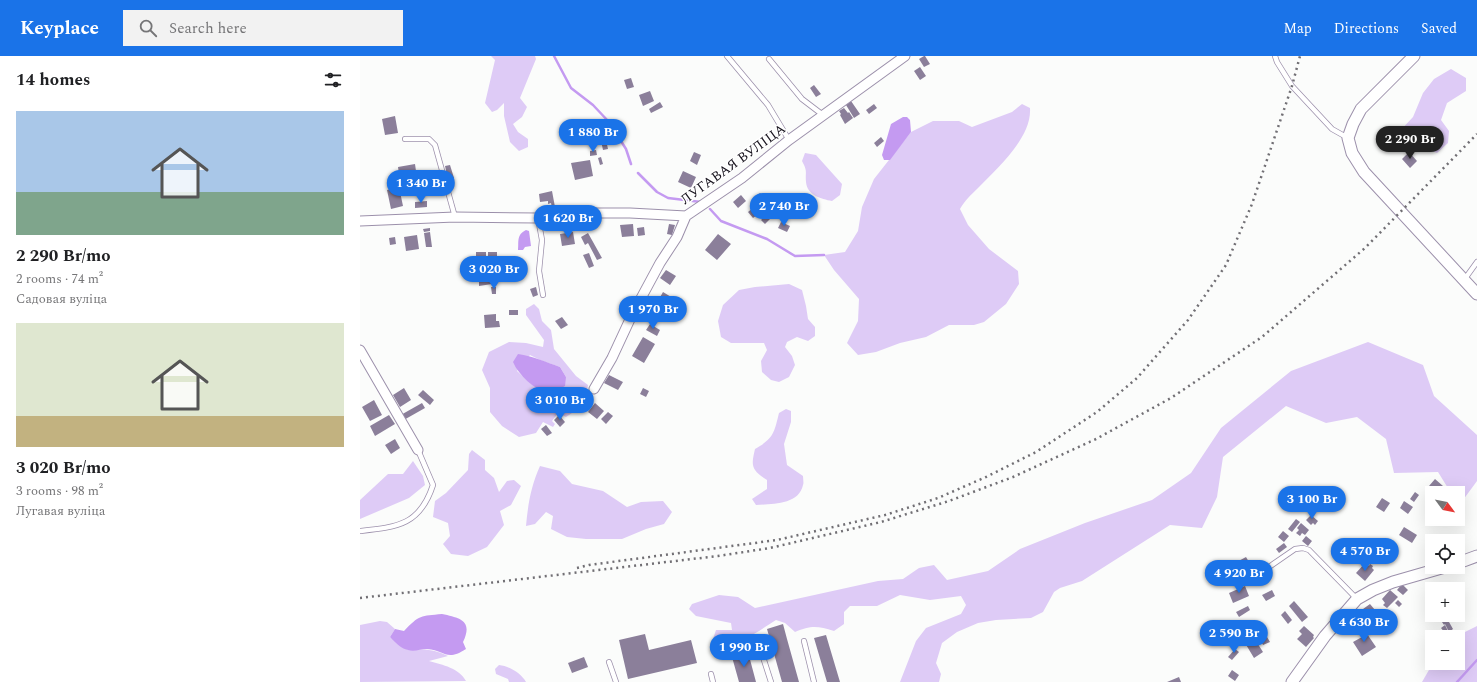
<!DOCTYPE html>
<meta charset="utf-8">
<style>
:root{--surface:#fff;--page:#f2f2f2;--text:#202124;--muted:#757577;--accent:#1a73e8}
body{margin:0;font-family:Spectral,serif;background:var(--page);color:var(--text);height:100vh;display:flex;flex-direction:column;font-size:15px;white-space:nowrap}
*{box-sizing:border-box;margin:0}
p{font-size:13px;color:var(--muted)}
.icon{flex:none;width:22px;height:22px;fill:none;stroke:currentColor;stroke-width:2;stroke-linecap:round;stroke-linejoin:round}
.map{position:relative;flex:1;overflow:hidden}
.side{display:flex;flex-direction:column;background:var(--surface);width:360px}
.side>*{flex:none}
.needle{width:26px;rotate:122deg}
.controls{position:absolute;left:1065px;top:430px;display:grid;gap:8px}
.controls a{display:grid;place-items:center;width:40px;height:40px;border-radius:0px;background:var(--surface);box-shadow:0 4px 16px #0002;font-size:20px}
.price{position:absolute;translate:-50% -34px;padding:0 9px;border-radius:14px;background:var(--accent);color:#fff;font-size:13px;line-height:26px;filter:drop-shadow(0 1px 2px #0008)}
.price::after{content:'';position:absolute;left:50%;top:24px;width:12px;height:9px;margin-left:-6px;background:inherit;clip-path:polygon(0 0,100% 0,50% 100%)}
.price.on{background:#222;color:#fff}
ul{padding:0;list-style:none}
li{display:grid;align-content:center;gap:8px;height:212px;padding:0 16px}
li span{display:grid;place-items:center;height:124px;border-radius:0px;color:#555}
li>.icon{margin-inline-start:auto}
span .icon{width:72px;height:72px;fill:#fffc;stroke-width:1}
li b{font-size:17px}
h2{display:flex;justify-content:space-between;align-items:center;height:48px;padding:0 16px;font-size:17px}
header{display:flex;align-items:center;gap:24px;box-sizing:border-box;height:56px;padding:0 20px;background:var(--accent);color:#fff}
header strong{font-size:19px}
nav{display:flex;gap:22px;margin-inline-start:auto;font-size:14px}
.search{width:280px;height:36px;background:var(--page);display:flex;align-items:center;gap:10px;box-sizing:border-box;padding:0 14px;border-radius:0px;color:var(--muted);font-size:15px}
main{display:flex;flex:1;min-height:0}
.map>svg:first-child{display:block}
.green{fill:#decbf6;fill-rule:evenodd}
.water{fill:#c49af1}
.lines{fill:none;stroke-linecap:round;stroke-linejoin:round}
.stream{stroke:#c49af1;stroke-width:2.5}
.building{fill:#8b7f9a}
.service-casing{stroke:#9c90ab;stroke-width:6}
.minor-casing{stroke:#9c90ab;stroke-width:11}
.tertiary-casing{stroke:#9c90ab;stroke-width:13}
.service{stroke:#fff;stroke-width:4.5}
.minor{stroke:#fff;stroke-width:9}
.tertiary{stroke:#fff;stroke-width:11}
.rail{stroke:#716f74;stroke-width:2.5;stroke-dasharray:2 4;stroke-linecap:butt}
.labels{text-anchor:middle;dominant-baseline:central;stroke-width:3;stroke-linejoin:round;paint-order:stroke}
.street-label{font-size:14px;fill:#17131d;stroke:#fff}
</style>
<header>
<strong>Keyplace</strong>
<div class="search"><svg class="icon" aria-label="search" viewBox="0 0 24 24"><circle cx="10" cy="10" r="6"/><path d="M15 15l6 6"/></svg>Search here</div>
<nav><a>Map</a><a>Directions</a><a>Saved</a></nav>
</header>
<main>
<section class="side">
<h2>14 homes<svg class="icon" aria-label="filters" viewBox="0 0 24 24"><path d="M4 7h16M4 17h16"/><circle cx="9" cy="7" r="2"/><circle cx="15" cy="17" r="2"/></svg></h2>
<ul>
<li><span style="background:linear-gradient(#a9c7e8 65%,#7fa58c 0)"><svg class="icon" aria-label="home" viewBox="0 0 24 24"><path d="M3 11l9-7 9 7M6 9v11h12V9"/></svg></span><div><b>2 290 Br/mo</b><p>2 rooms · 74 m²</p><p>Садовая вуліца</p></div></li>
<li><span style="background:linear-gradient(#dfe7d0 75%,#c2b280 0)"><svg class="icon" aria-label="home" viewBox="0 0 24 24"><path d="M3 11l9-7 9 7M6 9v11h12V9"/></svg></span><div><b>3 020 Br/mo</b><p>3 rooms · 98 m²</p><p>Лугавая вуліца</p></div></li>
</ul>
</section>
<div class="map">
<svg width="1117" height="626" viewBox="0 0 1117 626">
<rect width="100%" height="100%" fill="#fbfcfb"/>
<path class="green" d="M131,0H175L176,3L160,42L167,51L162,61L153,68L158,76L168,83V91L159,95L150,86L144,60V47L137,54L132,56L125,47L135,4Z
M1091,13L1106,22V35L1087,47L1081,64L1089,75L1088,87L1077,97L1048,84L1039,76L1053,61L1063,37L1074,23Z
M662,48L670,52C672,82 637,112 618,132C611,139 605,144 600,153L608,169L629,193L658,215L659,228L646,248L624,266L614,269H589L566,281L540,287L516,296L498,299L487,287L498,265L499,243L474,214L464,199L485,196L498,175L502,151L514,123L551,76L573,65H599L612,71L652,56Z
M445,97L456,99L482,128L480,139L472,145C461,143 447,139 446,126C445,115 448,116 442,105Z
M429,228L442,234L446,250L448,263L455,271V280L448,285L437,281L427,286L425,291L432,300L435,309L429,321L419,326L411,324L402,316L401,305L407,294L404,287H371L361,281L358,265L363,249L379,234L395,231Z
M174,248L179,253L182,265L191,274L194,293L216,320L228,329C226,346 219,353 206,361L198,357L192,365L195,368L193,371L183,366L176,377L159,381L142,370L130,356V332L122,314L129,296L149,286L166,287L183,291L184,284L166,259V253ZM170,299L180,304L200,311L206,321L178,334L157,315Z
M1008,286L1063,309L1074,340L1117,379V425L1103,444L1098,441V437H1091L1078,416L1034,417L1026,383L997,361L966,367L926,350L863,401L857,441L842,472L810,469L722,525L700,532L694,536L683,556L671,562L636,564L618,567L597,576L582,587L576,607L581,618L579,626H540L556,585L566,572L601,558L606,549L601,540L570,544L540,539L517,550H490L484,556V568L474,575C458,570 451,569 435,576L425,567L416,564C403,572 382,588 367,589C361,589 356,586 353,583L356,574H372L371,567L336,560L329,553L332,548L359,539L378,541L395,552L518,525L543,523L559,512L574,509L587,524L628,515L660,493L725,467L792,444L831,417L861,372L931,315Z
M426,353L431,355V366L424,388L427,409L443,420C443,423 444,427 443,429C439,449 411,448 396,449L392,443L407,433V424C391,414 391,410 395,393C414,382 414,377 419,357Z
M112,394L125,404V414L134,422L139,436L147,425L154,424L161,430L151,449L140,455L144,469L127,491L108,500L91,498L83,488L90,480L88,467L73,461L75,445L86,437L108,414L109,398Z
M53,405L63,420L65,429L49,442L0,463V444L28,418H43Z
M180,410L200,415L212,428L243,435L267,451L281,446L303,445L312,456L304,468L286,473L262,483H226L207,481L191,473L193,460L186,456L175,468L166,470C168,448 171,430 180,410Z
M20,565L27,566L35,573L30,581L48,594C65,593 73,593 88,600L69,605C83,609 99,612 106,625L0,626V569Z
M1117,570V626H1062L1073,607H1098V581H1095Z
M139,609C149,610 161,617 166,626H149L148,623L136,618L135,613Z"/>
<path class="water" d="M543,61H547L550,64L551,76L530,104H524L522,99L531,68Z
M166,174L169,175L171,190L165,191L163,194H158C159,186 156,179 166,174Z
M158,298C173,300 186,306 200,311L206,321L205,330L188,339C174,332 159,320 153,306Z
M82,558C101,562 113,565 103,586L106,593C86,606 85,594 67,593C61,593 54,596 48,594C41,593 35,586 30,581L35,573L44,575C59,559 61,560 82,558Z"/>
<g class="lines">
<path class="stream" d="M194,0L211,32L233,49L249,66L266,93L271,108
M278,117L297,136L308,142L341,146
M350,153L361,165L407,183L435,200L464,199
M1097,626L1117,604"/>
</g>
<path class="building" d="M564,0H565L570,8L564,11L559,3Z
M560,11L566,20L560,24L554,15Z
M271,22L274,31L267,33L264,24Z
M454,29L461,38L456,41L450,32Z
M290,35L294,45L283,50L279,39Z
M491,45L500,58L494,62L486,49Z
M300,46L303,51L291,57L289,53Z
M514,48L517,52L509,58L506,54Z
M484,52L488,57L489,56L493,62L485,68L480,59L481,58L479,55Z
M35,60L38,77L25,79L22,63Z
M521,81L524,85L517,91L514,87Z
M246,84L248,93L243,94L241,85Z
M236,94L237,99L230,100V95Z
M334,96L341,99L337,109L330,105Z
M1049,96L1057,105L1050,112L1042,103Z
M241,101L243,108L240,109L238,102Z
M230,104L233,120L215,124L211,107Z
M55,108L56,115L39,118L38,111Z
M90,109L94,122L88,123L85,110Z
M323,115L336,121L331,132L318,126Z
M50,119L52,129L40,131L38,121Z
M39,131L43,150L31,153L27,134Z
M192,135L195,151L192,152L191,147L188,148V145L180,146L179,138Z
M400,137L404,141L398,146L395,142Z
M381,139L386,145L378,152L373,146Z
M67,145V151L55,152V146Z
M398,148L403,154L393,162L388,156Z
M409,156L413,160L405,168L401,164Z
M421,166L430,170L427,176L418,172Z
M273,168L274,180L262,181L260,169Z
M309,168L315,169L312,179L307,178Z
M284,171L285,179L278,180L277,172Z
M70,172V175L64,176L63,173Z
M70,176L72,191H66L64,177Z
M213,176L215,188L202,190L200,178Z
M228,177L242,202L237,204L228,187L225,189L221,181Z
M358,178L371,188L357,204L345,194Z
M57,179L59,193L46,195L44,181Z
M35,181L36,188L30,189L29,182Z
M116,196H126V204H128V196H137V214H112V205H116Z
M229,197L234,210L229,212L223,199Z
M306,214L316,220L310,229L300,222Z
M131,220L132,228L119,230V221Z
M131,231H136V238H132Z
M176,231L178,239L173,241L170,233Z
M303,236L321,247L313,260L295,250Z
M149,254H158V259H149Z
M136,258V265H139L140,271L125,272L124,259Z
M202,261L208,269L201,273L195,265Z
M290,268L300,274L297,280L286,274Z
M283,281L295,288L284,307L272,300Z
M249,319L263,326L258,334L244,327Z
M44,332L51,344L40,351L33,339Z
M283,332L289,335L286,341L280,338Z
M63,334L74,344L70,349L58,339Z
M14,344L22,359L10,365L2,351Z
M62,347L65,352L42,365L39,360Z
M235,347L244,355L237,363L228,356Z
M248,356L253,360L246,368L241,363Z
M29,359L35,368L15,380L10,370Z
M199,359L205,366L200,371L194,364Z
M186,369L192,377L187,380L181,373Z
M35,383L40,392L31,398L25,389Z
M1075,423L1083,430L1077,437L1069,430Z
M1055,436L1059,439L1054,446L1050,443Z
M1022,442L1030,447L1024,456L1016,451Z
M1044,445L1053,451L1048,458L1040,452Z
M951,459L958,465L955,469L953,467L951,469L946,464Z
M936,463L940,466L932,476L928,473Z
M941,467L949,474L945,479L942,477L940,480L936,477L939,474L937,472Z
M1044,471L1057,479L1052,487L1039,479Z
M923,475L929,480L924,486L918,481Z
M946,480L952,485L948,490L942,485Z
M924,487L927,491L919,497L916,493Z
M998,493L1006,499L1003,503L995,497Z
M886,501L892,511L879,518L873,508Z
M1005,507L1009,510L1010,508L1013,510L1012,512L1014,514L1005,525L996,517Z
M1042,528L1048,534L1043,539L1037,534Z
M1080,528L1084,533H1074Z
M885,530L889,540L873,547L869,537Z
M912,534L915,540L906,545L902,539Z
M1030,534L1038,541L1027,552L1023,549L1025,547L1022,543Z
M1038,544L1042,548L1039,551L1035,547Z
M934,545L948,561L942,566L929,550Z
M1010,548L1015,554L1001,565L996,558Z
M888,550L890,554L879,561L876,556Z
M925,555L932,564L928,568L921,559Z
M1079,559H1092L1094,563L1089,566L1093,573L1089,576L1085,568L1084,569L1078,560Z
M1017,566L1021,575L1015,578L1010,570Z
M423,568L427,583L439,626H422L411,587L407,573Z
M1085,569L1088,575L1085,577L1081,572Z
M944,570L954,579L953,581L954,582L946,591L937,583L942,578L939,575Z
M1003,572L1016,591L1002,600L993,586L1002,581L998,575Z
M903,574L910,586L903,589L897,577Z
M285,578L289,594L331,584L337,607L268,623L259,584Z
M466,579L480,626H467L454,582Z
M894,582L903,596L894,602L885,587Z
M875,593L879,596L872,604L868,601Z
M388,596L396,626H379L372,601Z
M224,601L228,611L212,617L208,607Z
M872,614L879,619L875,625L868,620Z
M819,621L821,626H807Z"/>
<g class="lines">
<defs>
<path id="service" d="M367,0L408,49L429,84
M915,0L917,6L932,30L972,73L988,82
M409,3L442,43L463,59
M45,83H69L75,89L95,161
M178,162L182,184L179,215L183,239
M1104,224L1117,206
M0,475C38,471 60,469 73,429L58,394
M883,523L906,513L935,493L943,492L949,494L997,543
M444,585L454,626
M402,598L411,626
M249,606L256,626
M351,618L353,626"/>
<path id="minor" d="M0,165L95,161L178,162L232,157H270L326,160L382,122L429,84L545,0
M0,294L58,394
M234,333L252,302L272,259L300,207L317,181L326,160"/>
<path id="tertiary" d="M1054,0L1001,53L993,68L988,82L992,97L1004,116L1117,238
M1098,507L1117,500
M932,626L965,580L997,543L1013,534L1033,526L1085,511"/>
</defs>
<use href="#service" class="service-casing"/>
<use href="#minor" class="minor-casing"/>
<use href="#tertiary" class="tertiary-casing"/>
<use href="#service" class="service"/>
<use href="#minor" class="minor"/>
<use href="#tertiary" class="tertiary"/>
<path class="rail" d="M217,512L229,509L417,484L525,459L578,442L626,421L676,396L737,356L777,322L828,264L866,209L892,148L932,30L940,0
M0,542L358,500L410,492L521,466L589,445L653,421L736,383L811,342L902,281L1005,192L1117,78"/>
</g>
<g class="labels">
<g class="street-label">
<text transform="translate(373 108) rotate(-36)">ЛУГАВАЯ ВУЛІЦА</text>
</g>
</g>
</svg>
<div class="controls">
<a><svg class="needle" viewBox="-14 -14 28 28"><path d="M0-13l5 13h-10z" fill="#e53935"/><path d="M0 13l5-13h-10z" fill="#757577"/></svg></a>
<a><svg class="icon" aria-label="locate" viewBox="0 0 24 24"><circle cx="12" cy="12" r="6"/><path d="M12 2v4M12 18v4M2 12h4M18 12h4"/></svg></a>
<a>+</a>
<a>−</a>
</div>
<b class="price" style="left:233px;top:97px">1 880 Br</b>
<b class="price on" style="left:1050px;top:104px">2 290 Br</b>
<b class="price" style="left:61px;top:148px">1 340 Br</b>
<b class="price" style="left:424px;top:171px">2 740 Br</b>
<b class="price" style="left:208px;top:183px">1 620 Br</b>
<b class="price" style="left:134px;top:234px">3 020 Br</b>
<b class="price" style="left:293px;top:274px">1 970 Br</b>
<b class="price" style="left:200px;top:365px">3 010 Br</b>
<b class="price" style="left:952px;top:464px">3 100 Br</b>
<b class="price" style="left:1005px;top:516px">4 570 Br</b>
<b class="price" style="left:879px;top:538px">4 920 Br</b>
<b class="price" style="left:1004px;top:587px">4 630 Br</b>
<b class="price" style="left:874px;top:598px">2 590 Br</b>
<b class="price" style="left:384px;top:612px">1 990 Br</b>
</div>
</main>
